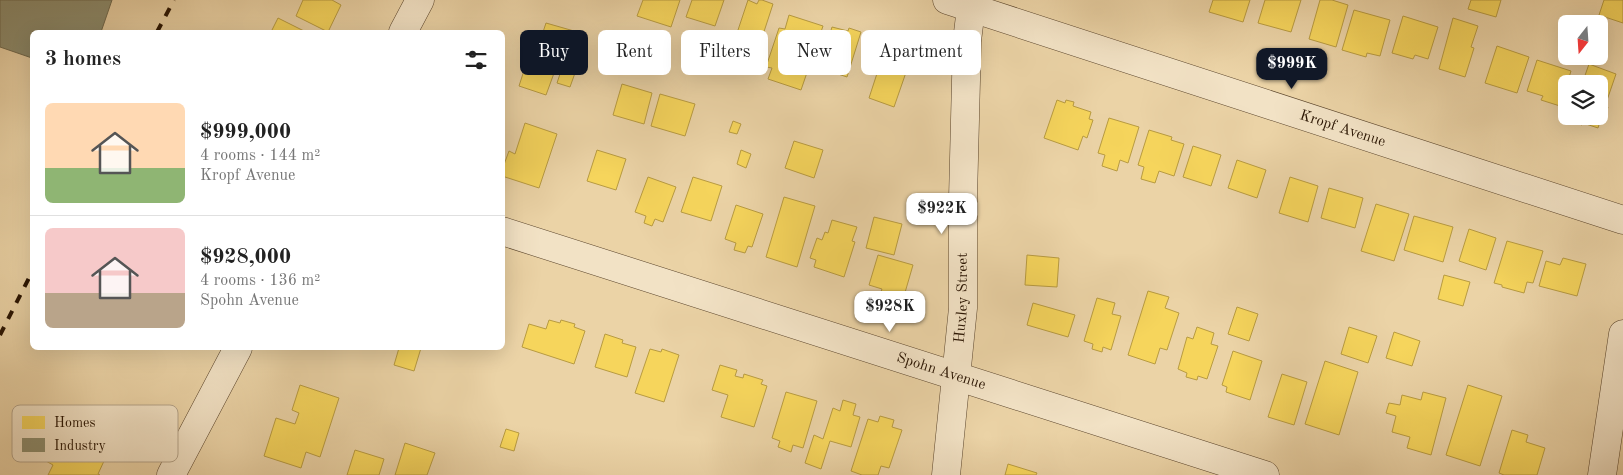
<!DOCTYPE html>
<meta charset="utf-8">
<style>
:root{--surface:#fff;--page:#f2f2f2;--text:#222;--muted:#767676;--line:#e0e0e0;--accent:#111827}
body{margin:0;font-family:"Old Standard TT",serif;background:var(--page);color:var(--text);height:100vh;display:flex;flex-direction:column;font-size:19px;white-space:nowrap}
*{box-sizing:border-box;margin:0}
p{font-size:16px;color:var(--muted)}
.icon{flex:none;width:28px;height:28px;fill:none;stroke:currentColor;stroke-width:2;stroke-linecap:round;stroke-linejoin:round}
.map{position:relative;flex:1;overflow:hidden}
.panel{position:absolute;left:30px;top:30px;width:475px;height:320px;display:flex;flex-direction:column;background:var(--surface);border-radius:8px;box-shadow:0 5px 20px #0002}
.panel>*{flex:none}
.hud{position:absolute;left:520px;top:30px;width:475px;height:45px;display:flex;gap:10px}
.needle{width:32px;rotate:197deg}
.tools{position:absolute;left:1558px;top:15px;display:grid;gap:10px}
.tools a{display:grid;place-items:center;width:50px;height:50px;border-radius:8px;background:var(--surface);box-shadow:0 5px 20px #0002;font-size:25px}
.price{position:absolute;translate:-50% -42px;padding:0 11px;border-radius:10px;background:#fff;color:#222;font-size:16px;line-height:32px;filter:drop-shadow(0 1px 2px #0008)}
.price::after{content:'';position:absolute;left:50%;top:30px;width:15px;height:11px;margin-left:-8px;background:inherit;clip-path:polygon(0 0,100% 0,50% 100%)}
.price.active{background:var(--accent);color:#fff}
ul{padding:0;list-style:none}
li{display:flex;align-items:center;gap:15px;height:125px;padding:0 15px}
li+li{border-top:1px solid var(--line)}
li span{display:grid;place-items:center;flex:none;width:140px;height:100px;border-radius:8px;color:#555}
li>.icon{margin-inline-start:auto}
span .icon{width:60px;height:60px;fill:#fffc;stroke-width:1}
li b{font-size:21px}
h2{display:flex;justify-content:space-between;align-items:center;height:60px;padding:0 15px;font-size:21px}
.pill{padding:0 18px;border-radius:8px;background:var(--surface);box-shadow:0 5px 20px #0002;font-size:18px;line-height:45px}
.pill.active{background:var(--accent);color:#fff}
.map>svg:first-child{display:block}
.homes{fill:#f6d55c;stroke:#b89b41}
.industry{fill:#8c8c6e;stroke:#6e684d}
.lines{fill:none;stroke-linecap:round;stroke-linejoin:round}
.minor-casing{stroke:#59432a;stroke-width:29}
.minor{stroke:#f2e2c5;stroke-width:28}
.rail{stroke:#281301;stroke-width:4;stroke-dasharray:9 9;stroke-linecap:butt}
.labels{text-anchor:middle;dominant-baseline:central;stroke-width:5;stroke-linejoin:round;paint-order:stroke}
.street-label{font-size:15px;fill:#281301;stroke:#f2e2c5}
.key{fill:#f2e2c5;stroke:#b5a48a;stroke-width:1}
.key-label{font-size:14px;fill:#281301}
</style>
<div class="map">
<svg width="1623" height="475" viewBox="0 0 1623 475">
<rect width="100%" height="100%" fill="#ebd3a6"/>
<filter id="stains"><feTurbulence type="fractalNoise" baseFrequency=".004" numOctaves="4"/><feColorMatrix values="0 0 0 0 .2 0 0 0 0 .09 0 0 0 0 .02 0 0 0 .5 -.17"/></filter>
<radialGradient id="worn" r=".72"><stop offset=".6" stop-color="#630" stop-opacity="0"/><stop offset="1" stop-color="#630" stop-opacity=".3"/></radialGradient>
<path class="homes" d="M303,0H332L341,5L328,32L296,16Z
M643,0H680L671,27L637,16Z
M692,0H724L715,26L686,17Z
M748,0L757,4L759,0H762L773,4L759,47L735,39Z
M1213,0H1250L1243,22L1209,12Z
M1265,0H1301L1291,32L1258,23Z
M1320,0H1332L1348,5L1336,47L1309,39Z
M1471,0H1501L1496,17L1468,9Z
M1604,0H1623V23L1599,15Z
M1354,10L1390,20L1380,56L1367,53L1366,57L1342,50Z
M789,15L823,26L801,90L768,79L772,68L766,67L779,28L785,29Z
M1403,16L1438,27L1428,59L1415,55L1413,59L1392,53Z
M278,18L306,32H271Z
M1453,18L1478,26L1471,47L1474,48L1465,77L1439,69Z
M546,23L574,31L566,59L537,50Z
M832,27L848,31L849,28L861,32L847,77L832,72L834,64L822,60Z
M1497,46L1529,57L1517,93L1485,83Z
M885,49L911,58L894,107L869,98Z
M529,55L557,65L546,95L519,86Z
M1537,60L1571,71L1560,106L1541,100L1543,96L1527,91Z
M1589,64L1616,74L1605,106L1608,107L1605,117L1602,115L1598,128L1583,123L1582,125L1573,122L1574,120L1570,118L1571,116H1599V84H1582Z
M562,68L575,73L570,87L557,83Z
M622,84L652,93L644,124L613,115Z
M660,94L695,104L685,136L651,126Z
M1057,100L1065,103L1066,100L1074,102L1073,106L1091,112L1089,119L1093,120L1087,138L1083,136L1078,150L1044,138Z
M1109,118L1139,127L1128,163L1120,160L1117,171L1102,166L1105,155L1098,153Z
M733,121L741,124L737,134L729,132Z
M525,123L557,134L539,188L502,176V170L509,151L515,154Z
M1149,130L1172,137L1171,140L1184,144L1174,176L1159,171L1155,183L1141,179L1144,167L1138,165Z
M794,141L823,150L814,178L785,168Z
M1193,146L1221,155L1211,186L1183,177Z
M597,150L626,159L616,190L587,181Z
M741,150L751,154L746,168L737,164Z
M1237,160L1266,170L1257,198L1228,188Z
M648,177L676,187L663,222L655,219L652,226L644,223L646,216L635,212Z
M693,177L722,186L711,221L681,212Z
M1290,177L1318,186L1308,222L1279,213Z
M1329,188L1363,198L1355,228L1321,218Z
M784,197L815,206L797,267L766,257Z
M1376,204L1409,214L1394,261L1361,251Z
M736,205L763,214L752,247L748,246L745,253L734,250L736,243L725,239Z
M1414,216L1453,227L1443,262L1404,250Z
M874,217L902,224L894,255L866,248Z
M832,220L857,227L852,241L855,242L844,277L814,267L816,260L810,258L817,238L822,240L825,232L828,233Z
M1469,229L1496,238L1486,270L1459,261Z
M1507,241L1543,251L1533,283L1527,282L1524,293L1502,287V285L1494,283Z
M878,255L913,265L904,296L891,292L889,296L880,294L882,289L869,285Z
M1027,255L1059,258L1057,287L1025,285Z
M1563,258L1586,264L1577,296L1539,286L1546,261L1560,265Z
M1444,275L1470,282L1463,306L1438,299Z
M1148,291L1169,297L1165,308L1179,313L1167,350L1160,348L1155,364L1128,355Z
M1097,298L1115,303L1112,314L1121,316L1111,350L1103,347L1102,352L1092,349L1093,344L1084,341Z
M1033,303L1075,315L1068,337L1027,325Z
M1237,307L1258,314L1249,341L1228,334Z
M549,320L560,323L561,320L575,324L574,327L585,331L574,364L522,347L529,324L546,329Z
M1197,327L1214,333L1211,344L1218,346L1207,379L1198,376L1197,380L1186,377L1187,373L1178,369L1187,337L1193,339Z
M1349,327L1377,336L1368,363L1341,354Z
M1394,332L1420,341L1412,366L1386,358Z
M605,334L623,340L622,343L636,347L627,377L595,367Z
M399,348H421L414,371L394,365Z
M650,349L661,352L662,349L679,355L664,402L635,393Z
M1233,351L1262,361L1250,400L1226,392L1227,387L1222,385Z
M1325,361L1358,372L1339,435L1305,424Z
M720,365L737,370L735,376L743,378L744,374L763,380L761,384L767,386L754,427L721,417L728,395L712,390Z
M1282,374L1307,382L1294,425L1268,417Z
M300,385L339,398L320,457L306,452L301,468L264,456L276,418L295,424L299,413L292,410Z
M1468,385L1502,396L1480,466L1446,455Z
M786,392L817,401L803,448L793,445L791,452L778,447L780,441L772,438Z
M1423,392L1446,398L1431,455L1407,448L1410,437L1392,432L1396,416L1386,413L1389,403L1400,405L1402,395L1421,400Z
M843,400L856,404L853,415L860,417L851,447L830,441L821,469L805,463L814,435L823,439L833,408L840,411Z
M880,416L894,420L892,427L902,430L889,468L881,466L878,475H862L851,471L868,419L878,422Z
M506,429L519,433L514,451L500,447Z
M1512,430L1528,435L1526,442L1545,448L1537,475H1504L1499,473Z
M405,443L435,453L427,475H395Z
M54,445L73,454L76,447L104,461L98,474L100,475H48L53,465L46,461Z
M355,450L384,459L379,475H347Z
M1008,464L1037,473L1036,475H1005Z"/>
<path class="industry" d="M0,0H112L101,32H32V58L0,47Z"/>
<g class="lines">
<defs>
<g id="minor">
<path id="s1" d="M947,0L1623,220"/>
<path d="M403,32L420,0"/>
<path id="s2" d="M502,231L1265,475"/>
<path d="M171,475L238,348"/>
<path id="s3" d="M946,475L963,308V198L967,41L972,0"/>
<path d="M1602,475L1623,334"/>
</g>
</defs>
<use href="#minor" class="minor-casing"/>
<use href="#minor" class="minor"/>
<path class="rail" d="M157,32L174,0
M0,335L32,272"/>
</g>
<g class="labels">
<g class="street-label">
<text stroke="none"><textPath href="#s1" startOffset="416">Kropf Avenue</textPath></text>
<text stroke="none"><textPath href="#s3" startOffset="178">Huxley Street</textPath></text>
<text stroke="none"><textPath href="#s2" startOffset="461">Spohn Avenue</textPath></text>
</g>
</g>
<rect x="12" y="405" width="166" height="57" rx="8" class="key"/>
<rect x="22" y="416" width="23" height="13" fill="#f6d55c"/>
<rect x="22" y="438" width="23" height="14" fill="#8c8c6e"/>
<g class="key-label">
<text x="54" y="427">Homes</text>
<text x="54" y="450">Industry</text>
</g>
<rect width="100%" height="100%" filter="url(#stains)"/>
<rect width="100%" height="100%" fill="url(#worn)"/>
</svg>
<div class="tools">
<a><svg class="needle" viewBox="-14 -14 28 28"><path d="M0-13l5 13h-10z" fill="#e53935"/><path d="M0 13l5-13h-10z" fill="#767676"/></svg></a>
<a><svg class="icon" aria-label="layers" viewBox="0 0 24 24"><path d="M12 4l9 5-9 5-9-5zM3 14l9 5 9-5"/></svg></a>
</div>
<b class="price active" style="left:1292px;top:90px">$999K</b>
<b class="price" style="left:942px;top:235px">$922K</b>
<b class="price" style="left:890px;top:333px">$928K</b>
<div class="hud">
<a class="pill active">Buy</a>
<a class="pill">Rent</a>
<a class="pill">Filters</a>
<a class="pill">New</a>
<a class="pill">Apartment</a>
</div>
<section class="panel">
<h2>3 homes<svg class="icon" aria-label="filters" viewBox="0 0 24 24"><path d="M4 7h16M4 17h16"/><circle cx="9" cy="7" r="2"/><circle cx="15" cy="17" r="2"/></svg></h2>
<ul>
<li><span style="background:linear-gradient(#ffd9b3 65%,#8fb573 0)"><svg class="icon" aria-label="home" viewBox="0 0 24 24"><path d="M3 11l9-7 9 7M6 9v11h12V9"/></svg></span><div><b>$999,000</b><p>4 rooms · 144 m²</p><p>Kropf Avenue</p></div></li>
<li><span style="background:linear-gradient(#f6c9c9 65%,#b9a48a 0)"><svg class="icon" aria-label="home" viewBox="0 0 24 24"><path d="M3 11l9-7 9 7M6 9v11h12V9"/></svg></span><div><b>$928,000</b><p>4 rooms · 136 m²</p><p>Spohn Avenue</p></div></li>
</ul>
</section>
</div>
